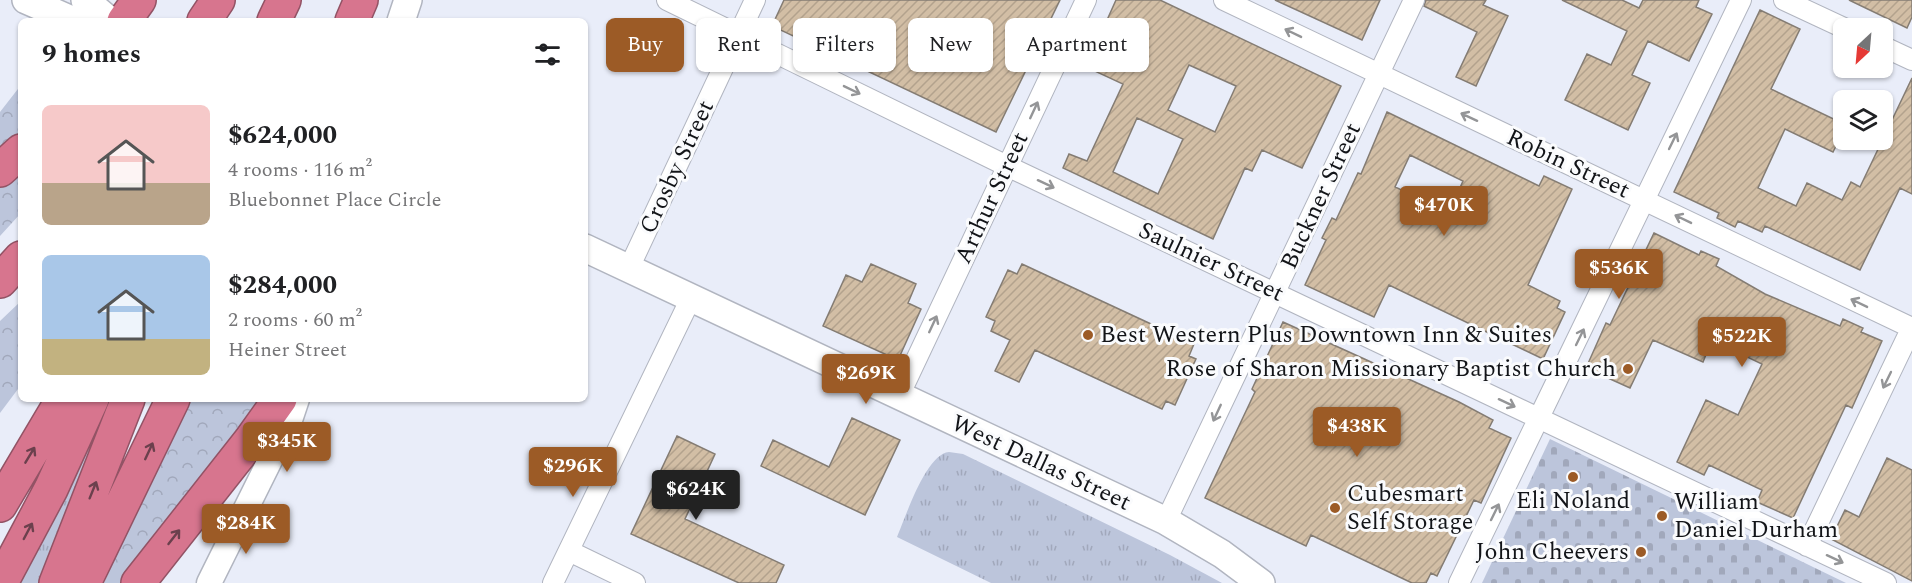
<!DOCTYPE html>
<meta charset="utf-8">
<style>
:root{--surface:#fff;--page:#f6f6f6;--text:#202124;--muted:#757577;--accent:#9c5b26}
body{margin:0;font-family:Spectral,serif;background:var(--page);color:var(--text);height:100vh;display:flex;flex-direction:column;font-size:22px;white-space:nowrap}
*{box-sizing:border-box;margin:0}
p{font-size:20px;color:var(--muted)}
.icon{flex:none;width:33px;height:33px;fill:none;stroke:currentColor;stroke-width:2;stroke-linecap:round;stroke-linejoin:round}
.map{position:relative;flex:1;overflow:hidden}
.panel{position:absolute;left:18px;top:18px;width:570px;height:384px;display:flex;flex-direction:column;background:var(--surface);border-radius:9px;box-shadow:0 2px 4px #0004}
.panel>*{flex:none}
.banner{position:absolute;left:606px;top:18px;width:570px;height:54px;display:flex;gap:12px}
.needle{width:39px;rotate:206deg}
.tools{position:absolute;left:1833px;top:18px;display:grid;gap:12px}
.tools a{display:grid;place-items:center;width:60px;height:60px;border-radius:9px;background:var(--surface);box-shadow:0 2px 4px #0004;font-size:30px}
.price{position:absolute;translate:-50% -51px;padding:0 14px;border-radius:6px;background:var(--accent);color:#fff;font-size:20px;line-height:39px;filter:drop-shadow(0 2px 3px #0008)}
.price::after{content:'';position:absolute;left:50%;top:36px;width:18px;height:14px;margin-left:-9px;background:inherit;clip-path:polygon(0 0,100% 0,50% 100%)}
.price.active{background:#222;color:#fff}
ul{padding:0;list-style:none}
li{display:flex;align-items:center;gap:18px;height:150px;padding:0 24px}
li span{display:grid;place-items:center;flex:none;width:168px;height:120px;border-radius:9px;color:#555}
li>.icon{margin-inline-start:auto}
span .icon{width:72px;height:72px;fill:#fffc;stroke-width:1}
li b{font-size:26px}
h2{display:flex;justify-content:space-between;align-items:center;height:72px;padding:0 24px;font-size:26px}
.pill{padding:0 21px;border-radius:9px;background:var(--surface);box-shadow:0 2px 4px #0004;font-size:21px;line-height:54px}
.pill.active{background:var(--accent);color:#fff}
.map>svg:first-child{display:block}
.grass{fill:url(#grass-tufts)}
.forest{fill:url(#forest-crowns)}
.cemetery{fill:url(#cemetery-stones)}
.building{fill:url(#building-hatch);stroke:#847c73;stroke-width:1.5;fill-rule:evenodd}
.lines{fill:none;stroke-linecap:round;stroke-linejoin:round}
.minor-casing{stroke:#b1b5c0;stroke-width:22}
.tertiary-casing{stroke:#b1b5c0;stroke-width:27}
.secondary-casing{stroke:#b1b5c0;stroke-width:30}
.motorway-casing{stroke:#925365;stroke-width:36}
.minor{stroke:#fff;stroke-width:20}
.tertiary{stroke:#fff;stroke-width:24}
.secondary{stroke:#fff;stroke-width:27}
.motorway{stroke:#d7758e;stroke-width:33}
.oneway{stroke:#949597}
.oneway2{stroke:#6b404d}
.poi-dot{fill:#9c5b26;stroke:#fafbfd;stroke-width:2}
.labels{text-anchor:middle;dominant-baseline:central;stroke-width:6;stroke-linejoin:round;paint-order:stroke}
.street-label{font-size:24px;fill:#121418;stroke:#fafbfd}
.poi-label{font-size:24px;fill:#121418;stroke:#fafbfd;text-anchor:start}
</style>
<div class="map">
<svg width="1912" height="583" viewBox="0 0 1912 583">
<defs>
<pattern id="grass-tufts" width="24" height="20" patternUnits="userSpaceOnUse" patternTransform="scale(1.5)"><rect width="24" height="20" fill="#bcc5db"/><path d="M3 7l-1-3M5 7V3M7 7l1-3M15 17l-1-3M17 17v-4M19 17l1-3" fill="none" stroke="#a1a8bb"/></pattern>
<pattern id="forest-crowns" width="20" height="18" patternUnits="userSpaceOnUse" patternTransform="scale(1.5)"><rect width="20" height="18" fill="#bcc5db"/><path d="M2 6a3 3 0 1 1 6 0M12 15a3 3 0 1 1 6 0" fill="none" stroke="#a1a8bb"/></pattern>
<pattern id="cemetery-stones" width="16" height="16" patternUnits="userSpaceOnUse" patternTransform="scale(1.5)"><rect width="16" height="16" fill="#bcc5db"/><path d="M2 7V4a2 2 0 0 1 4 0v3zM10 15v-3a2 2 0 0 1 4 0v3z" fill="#a1a8bb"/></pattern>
<pattern id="building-hatch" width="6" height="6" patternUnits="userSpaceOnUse" patternTransform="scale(1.5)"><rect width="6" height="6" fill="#d2bea5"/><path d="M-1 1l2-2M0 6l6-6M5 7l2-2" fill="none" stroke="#b3a28d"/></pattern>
</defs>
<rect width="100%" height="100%" fill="#e9edf9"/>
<path class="grass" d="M89,434L98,439L43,583H18Z
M949,452L963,454L1170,555L1222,583H991L897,537C906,516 926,454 949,452Z"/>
<path class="forest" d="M21,85V213L0,236V112Z
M21,301V385L0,413V321Z
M185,399H264L123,583H104Z"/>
<path class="cemetery" d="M1550,439L1846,583H1482Z"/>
<path class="building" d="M784,0H1060L996,132L772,26Z
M1116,0H1160L1341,86L1302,168L1262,150L1252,171L1245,168L1213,239L1063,168L1069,154L1087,161L1123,84L1086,67ZM1189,65L1236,86L1215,132L1168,110ZM1137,118L1183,139L1158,194L1113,172Z
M1275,0H1380L1362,40Z
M1426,0H1486L1483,5L1508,16L1476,86L1456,77L1477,32L1424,6Z
M1562,0H1622L1639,8L1643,0H1699L1696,7L1712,14L1689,61L1648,41L1632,75L1650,83L1628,130L1565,100L1587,54L1611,65L1627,31Z
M1849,0H1912V17L1907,28Z
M1760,10L1800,29L1771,89L1844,124V130L1833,152L1785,129L1758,188L1796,206L1807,183L1842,200L1851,182L1860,187L1912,78V194L1900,188L1860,270L1765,226L1762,232L1738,221L1735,227L1717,218L1719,213L1674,192Z
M1387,112L1539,186L1544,176L1572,189L1528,285L1560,301L1557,308L1565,312L1543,359L1389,285L1374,317L1305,285L1326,240L1322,238L1332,218L1336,220L1358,173L1361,174ZM1410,155L1463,181L1449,212L1395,187Z
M1654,233L1699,255L1701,251L1719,259L1716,266L1765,294L1840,326L1843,319L1863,328L1861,332L1882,341L1852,408L1846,405L1793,518L1757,502L1762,490L1709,465L1704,475L1677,462L1706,400L1738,415L1762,364L1712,340L1703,362L1653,340L1630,388L1586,368L1606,323L1610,325Z
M871,264L916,284L908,303L921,309L898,360L823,326L846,275L862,282Z
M1022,264L1194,344L1189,356L1196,359L1175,405L1166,401L1162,409L1035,350L1019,382L995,371L1010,340L991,331L995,321L986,317L1008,270L1017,274Z
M1283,322L1459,402L1493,420L1489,428L1511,438L1481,503L1474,500L1437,576L1431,573L1426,583H1412L1311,535L1306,546L1205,498L1255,392L1252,389Z
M852,418L900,440L865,515L761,466L773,440L829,467Z
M677,436L715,454L685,519L784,565L776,583H739L631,534Z
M1887,458L1912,470V581L1831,539L1845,510L1859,517Z"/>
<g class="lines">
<defs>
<path id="minor" d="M667,0L1007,166L1886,583
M1224,0L1912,328
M1784,0L1844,28
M1882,46L1912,60
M629,268L755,0
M899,396L1086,0
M1166,521L1414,0
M1807,546L1912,327
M569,551L635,583
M553,583L691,298
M1459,583L1741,0"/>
<path id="tertiary" d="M209,583L290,420L297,399"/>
<path id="secondary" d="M26,0L74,21
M85,0L110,21
M401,21L408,0
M585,248L1166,521L1222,554L1261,583"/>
<path id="motorway" d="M124,21L139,0
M204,21L218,0
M274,21L284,0
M352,21L361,0
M0,170L21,151
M0,281L21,258
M0,505L63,399
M1,583L51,489L92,399
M56,583L128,399
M84,583L173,399
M138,583L250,441L280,399"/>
</defs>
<use href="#minor" class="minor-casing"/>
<use href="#tertiary" class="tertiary-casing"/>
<use href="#secondary" class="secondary-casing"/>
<use href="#motorway" class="motorway-casing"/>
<use href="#minor" class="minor"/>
<use href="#tertiary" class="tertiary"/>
<use href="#secondary" class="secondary"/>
<use href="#motorway" class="motorway"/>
</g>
<defs><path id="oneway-shaft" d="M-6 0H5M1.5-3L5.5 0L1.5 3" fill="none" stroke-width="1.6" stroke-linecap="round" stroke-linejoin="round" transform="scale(1.5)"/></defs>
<g class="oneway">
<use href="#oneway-shaft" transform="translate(1293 33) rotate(-154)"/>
<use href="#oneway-shaft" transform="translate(852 90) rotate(26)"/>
<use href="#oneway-shaft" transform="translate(1034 110) rotate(-65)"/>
<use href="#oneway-shaft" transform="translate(1469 117) rotate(-155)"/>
<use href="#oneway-shaft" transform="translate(1673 141) rotate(-64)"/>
<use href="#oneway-shaft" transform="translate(1046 184) rotate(25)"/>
<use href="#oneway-shaft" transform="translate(1683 219) rotate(-154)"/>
<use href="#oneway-shaft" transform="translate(1859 303) rotate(-154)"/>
<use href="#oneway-shaft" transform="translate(933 324) rotate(-65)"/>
<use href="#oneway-shaft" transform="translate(1580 337) rotate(-64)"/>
<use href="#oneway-shaft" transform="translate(1887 380) rotate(116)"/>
<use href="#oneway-shaft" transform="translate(1507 403) rotate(25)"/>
<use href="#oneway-shaft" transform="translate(1217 413) rotate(115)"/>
<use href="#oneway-shaft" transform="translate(1495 512) rotate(-64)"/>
<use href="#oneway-shaft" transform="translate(1835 559) rotate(25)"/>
</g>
<g class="oneway2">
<use href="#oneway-shaft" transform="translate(149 451) rotate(-65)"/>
<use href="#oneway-shaft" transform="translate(30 455) rotate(-59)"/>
<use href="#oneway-shaft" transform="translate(93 490) rotate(-68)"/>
<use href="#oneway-shaft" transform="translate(28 531) rotate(-62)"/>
<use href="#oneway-shaft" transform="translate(174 537) rotate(-52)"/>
</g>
<g class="poi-dot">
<circle cx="1088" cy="335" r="6"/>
<circle cx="1628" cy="369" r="6"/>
<circle cx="1573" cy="477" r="6"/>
<circle cx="1335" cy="508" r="6"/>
<circle cx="1662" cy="516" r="6"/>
<circle cx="1641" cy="552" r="6"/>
</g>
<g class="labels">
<g class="street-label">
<text transform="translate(1568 164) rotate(25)">Robin Street</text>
<text transform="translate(677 167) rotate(-65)">Crosby Street</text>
<text transform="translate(1321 196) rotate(-65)">Buckner Street</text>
<text transform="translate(992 198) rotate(-65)">Arthur Street</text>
<text transform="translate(1211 262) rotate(25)">Saulnier Street</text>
<text transform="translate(1041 463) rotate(25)">West Dallas Street</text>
</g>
<g class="poi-label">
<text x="1100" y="335">Best Western Plus Downtown Inn &amp; Suites</text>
<text x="1616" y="369" text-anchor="end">Rose of Sharon Missionary Baptist Church</text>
<text x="1347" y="494">Cubesmart<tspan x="1347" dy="28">Self Storage</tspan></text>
<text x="1573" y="501" text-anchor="middle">Eli Noland</text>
<text x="1674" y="502">William<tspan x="1674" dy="28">Daniel Durham</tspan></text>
<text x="1629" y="552" text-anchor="end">John Cheevers</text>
</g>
</g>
</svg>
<div class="tools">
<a><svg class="needle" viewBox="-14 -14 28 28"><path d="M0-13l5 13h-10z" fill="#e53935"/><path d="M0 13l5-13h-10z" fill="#757577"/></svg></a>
<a><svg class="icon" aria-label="layers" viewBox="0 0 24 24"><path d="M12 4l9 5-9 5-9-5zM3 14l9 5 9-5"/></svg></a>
</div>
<b class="price" style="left:1444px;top:237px">$470K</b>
<b class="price" style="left:1619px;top:300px">$536K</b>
<b class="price" style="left:1742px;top:368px">$522K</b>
<b class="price" style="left:866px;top:405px">$269K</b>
<b class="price" style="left:1357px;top:458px">$438K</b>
<b class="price" style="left:287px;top:473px">$345K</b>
<b class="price" style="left:573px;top:498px">$296K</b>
<b class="price active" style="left:696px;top:521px">$624K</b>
<b class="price" style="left:246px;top:555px">$284K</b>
<div class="banner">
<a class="pill active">Buy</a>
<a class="pill">Rent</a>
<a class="pill">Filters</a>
<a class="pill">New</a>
<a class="pill">Apartment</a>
</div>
<section class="panel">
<h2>9 homes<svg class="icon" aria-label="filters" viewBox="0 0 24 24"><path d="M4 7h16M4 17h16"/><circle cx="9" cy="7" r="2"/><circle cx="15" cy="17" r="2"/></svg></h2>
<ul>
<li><span style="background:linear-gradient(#f6c9c9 65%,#b9a48a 0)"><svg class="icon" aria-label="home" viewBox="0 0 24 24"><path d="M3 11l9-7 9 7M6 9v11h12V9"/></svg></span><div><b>$624,000</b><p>4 rooms · 116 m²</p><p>Bluebonnet Place Circle</p></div></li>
<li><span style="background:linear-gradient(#a9c7e8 70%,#c2b280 0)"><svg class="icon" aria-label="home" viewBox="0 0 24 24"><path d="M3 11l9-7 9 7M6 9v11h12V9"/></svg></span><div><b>$284,000</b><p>2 rooms · 60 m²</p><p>Heiner Street</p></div></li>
</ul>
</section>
</div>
